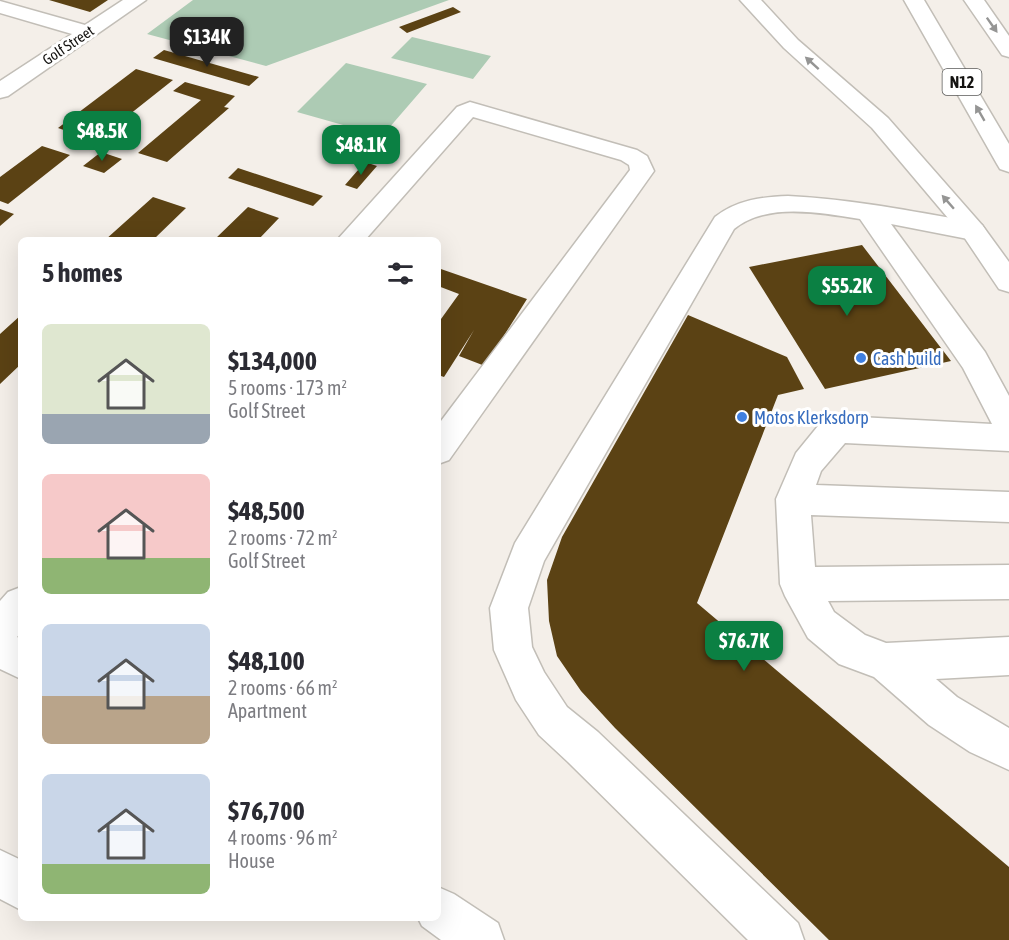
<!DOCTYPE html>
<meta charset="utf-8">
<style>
:root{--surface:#fff;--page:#f7f7f7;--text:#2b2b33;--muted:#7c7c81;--accent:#0b8043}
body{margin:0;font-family:"Asap Condensed",sans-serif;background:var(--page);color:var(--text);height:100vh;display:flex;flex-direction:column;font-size:22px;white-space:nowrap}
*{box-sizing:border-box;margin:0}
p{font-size:20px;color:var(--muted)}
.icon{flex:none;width:33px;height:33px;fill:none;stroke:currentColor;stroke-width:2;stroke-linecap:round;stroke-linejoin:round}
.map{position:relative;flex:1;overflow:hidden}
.drawer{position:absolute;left:18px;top:237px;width:423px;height:684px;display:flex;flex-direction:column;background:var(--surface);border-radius:9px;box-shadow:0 6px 24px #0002}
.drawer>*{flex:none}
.price{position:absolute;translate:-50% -51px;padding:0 14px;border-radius:12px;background:var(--accent);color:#fff;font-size:20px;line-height:39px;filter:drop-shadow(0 2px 3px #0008)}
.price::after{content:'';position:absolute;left:50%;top:36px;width:18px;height:14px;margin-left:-9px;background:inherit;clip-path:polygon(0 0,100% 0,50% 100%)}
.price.selected{background:#222;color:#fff}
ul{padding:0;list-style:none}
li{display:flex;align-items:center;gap:18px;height:150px;padding:0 24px}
li span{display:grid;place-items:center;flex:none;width:168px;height:120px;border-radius:9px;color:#555}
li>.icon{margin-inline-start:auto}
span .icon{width:72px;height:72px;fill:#fffc;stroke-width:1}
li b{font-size:26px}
h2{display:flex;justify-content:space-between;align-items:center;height:72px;padding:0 24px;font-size:26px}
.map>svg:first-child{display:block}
.green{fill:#adcbb4}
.building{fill:#5b4214}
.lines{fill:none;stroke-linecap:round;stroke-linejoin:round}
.minor-casing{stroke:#c2beb7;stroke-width:3}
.highway-casing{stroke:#c2beb7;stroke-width:3}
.minor{fill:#fff;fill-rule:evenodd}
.highway{fill:#fff;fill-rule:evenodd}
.oneway{fill:#959594}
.shop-dot{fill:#3f7fe0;stroke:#fff;stroke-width:2}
.labels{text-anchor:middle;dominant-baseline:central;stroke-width:6;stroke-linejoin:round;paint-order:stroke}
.far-street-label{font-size:15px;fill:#141311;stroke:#fff}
.shield{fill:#fff;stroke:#5a5a58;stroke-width:1.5}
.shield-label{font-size:16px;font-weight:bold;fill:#141311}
.shop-label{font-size:18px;fill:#366cbe;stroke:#fff;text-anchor:start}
</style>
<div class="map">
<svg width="1009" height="940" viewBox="0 0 1009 940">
<rect width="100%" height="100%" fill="#f4efe9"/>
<path class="green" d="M193,0H449L266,66L147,34Z
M412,37L491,56L473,79L391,58Z
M346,63L427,84L382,136L297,112Z"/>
<path class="building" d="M49,0H108L90,12Z
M453,7L461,12L407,33L399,27Z
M164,50L259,77L249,86L153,58Z
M136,69L173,80L96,141L58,128Z
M185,82L235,96L224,107L229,108L167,162L138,153L201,100L173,91Z
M42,146L70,155L8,204L0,201V177Z
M101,152L122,159L104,173L83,166Z
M365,162L377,166L357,189L345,185Z
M238,168L323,196L313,206L228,178Z
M153,197L186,208L153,240H105Z
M248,207L279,218L258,240H214Z
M0,209L14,214L0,226Z
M862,245L951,361L825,389L749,267Z
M438,268L527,299L485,366L459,356L474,330L444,377L438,375V318L441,319L459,294L438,286Z
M21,315V364L0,384V334Z
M688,315L787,357L804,389L778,395L697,603L1009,867V940H829L615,728L581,691L557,656L549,621L547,580L562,537Z"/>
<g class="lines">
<defs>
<path id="minor" d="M123,0H146L8,96L0,98V81L72,34L0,13V1L85,25Z
M470,102L637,150L647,156L654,171L449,460L438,464V425L630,170L629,165L621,160L473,117L365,240H337L457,107Z
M788,196C851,199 911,211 973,222L982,225L986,231L982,237L973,240L891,224L985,352L1009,396V451L845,443L821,471L816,485L1009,492V522L811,515L815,567L1009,565V599L828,601L834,612L865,635L886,643L1009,637V675L936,679L957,697L1009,728V770L970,752L929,725L874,677L839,664L808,638L785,596L780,584L776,499L796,453L818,426L840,416L992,424L963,368L860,219C821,213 767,202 734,229L544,561L528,608L532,647L544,672L567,707L598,732L798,923L804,940H748L568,762L539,735L516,700L494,650L490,608L515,543L715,217C737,200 761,197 788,196Z
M21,587V632L17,637L21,639V679L0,669V601L8,592Z
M0,850L21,860V910L0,899Z
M438,887L454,894L498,923L504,940H441L422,926L418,918H438Z"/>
<path id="highway" d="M740,0H761L798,40L888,118L982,225L1009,262V292L999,289L964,237L872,128L784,48Z
M904,0H924L1009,144V172L1000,169L997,164Z
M964,0H984L1009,36V57L1002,55Z"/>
</defs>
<use href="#minor" class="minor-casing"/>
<use href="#highway" class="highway-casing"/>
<use href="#minor" class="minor"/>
<use href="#highway" class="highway"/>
</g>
<defs><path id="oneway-solid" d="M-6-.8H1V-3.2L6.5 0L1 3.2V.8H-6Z" transform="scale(1.5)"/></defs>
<g class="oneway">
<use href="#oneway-solid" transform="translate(992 25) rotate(55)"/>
<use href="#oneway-solid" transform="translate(812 63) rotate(-138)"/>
<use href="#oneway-solid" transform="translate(980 113) rotate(-120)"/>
<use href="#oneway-solid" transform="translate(948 202) rotate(-131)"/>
</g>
<g class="shop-dot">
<circle cx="861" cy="358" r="6"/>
<circle cx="742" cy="417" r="6"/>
</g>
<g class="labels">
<g class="far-street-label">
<text transform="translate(68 45) rotate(-34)">Golf Street</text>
</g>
<rect class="shield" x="942.5" y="69" width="39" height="26" rx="4.5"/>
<g class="shield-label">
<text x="962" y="82">N12</text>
</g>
<g class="shop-label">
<text x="873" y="358">Cash build</text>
<text x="754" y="417">Motos Klerksdorp</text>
</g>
</g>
</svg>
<b class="price selected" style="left:207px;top:68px">$134K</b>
<b class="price" style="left:102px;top:162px">$48.5K</b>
<b class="price" style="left:361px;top:176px">$48.1K</b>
<b class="price" style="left:847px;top:317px">$55.2K</b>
<b class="price" style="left:744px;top:672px">$76.7K</b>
<section class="drawer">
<h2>5 homes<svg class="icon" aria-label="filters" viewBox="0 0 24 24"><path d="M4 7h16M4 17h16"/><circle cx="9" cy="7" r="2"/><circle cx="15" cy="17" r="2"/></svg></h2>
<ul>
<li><span style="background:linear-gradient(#dfe7d0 75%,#9aa5b1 0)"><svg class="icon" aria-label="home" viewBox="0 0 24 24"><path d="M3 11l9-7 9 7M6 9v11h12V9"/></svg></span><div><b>$134,000</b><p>5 rooms · 173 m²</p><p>Golf Street</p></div></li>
<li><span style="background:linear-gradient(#f6c9c9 70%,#8fb573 0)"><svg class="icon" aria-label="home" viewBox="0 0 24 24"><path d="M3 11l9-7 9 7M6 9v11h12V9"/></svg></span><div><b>$48,500</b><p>2 rooms · 72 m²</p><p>Golf Street</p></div></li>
<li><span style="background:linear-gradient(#c9d6e8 60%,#b9a48a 0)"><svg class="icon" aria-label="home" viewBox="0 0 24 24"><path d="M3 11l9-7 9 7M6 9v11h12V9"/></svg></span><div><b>$48,100</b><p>2 rooms · 66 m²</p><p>Apartment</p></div></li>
<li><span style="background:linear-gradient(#c9d6e8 75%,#8fb573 0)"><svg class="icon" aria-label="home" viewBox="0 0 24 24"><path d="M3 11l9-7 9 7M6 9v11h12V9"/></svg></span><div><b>$76,700</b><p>4 rooms · 96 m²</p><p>House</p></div></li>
</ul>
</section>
</div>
